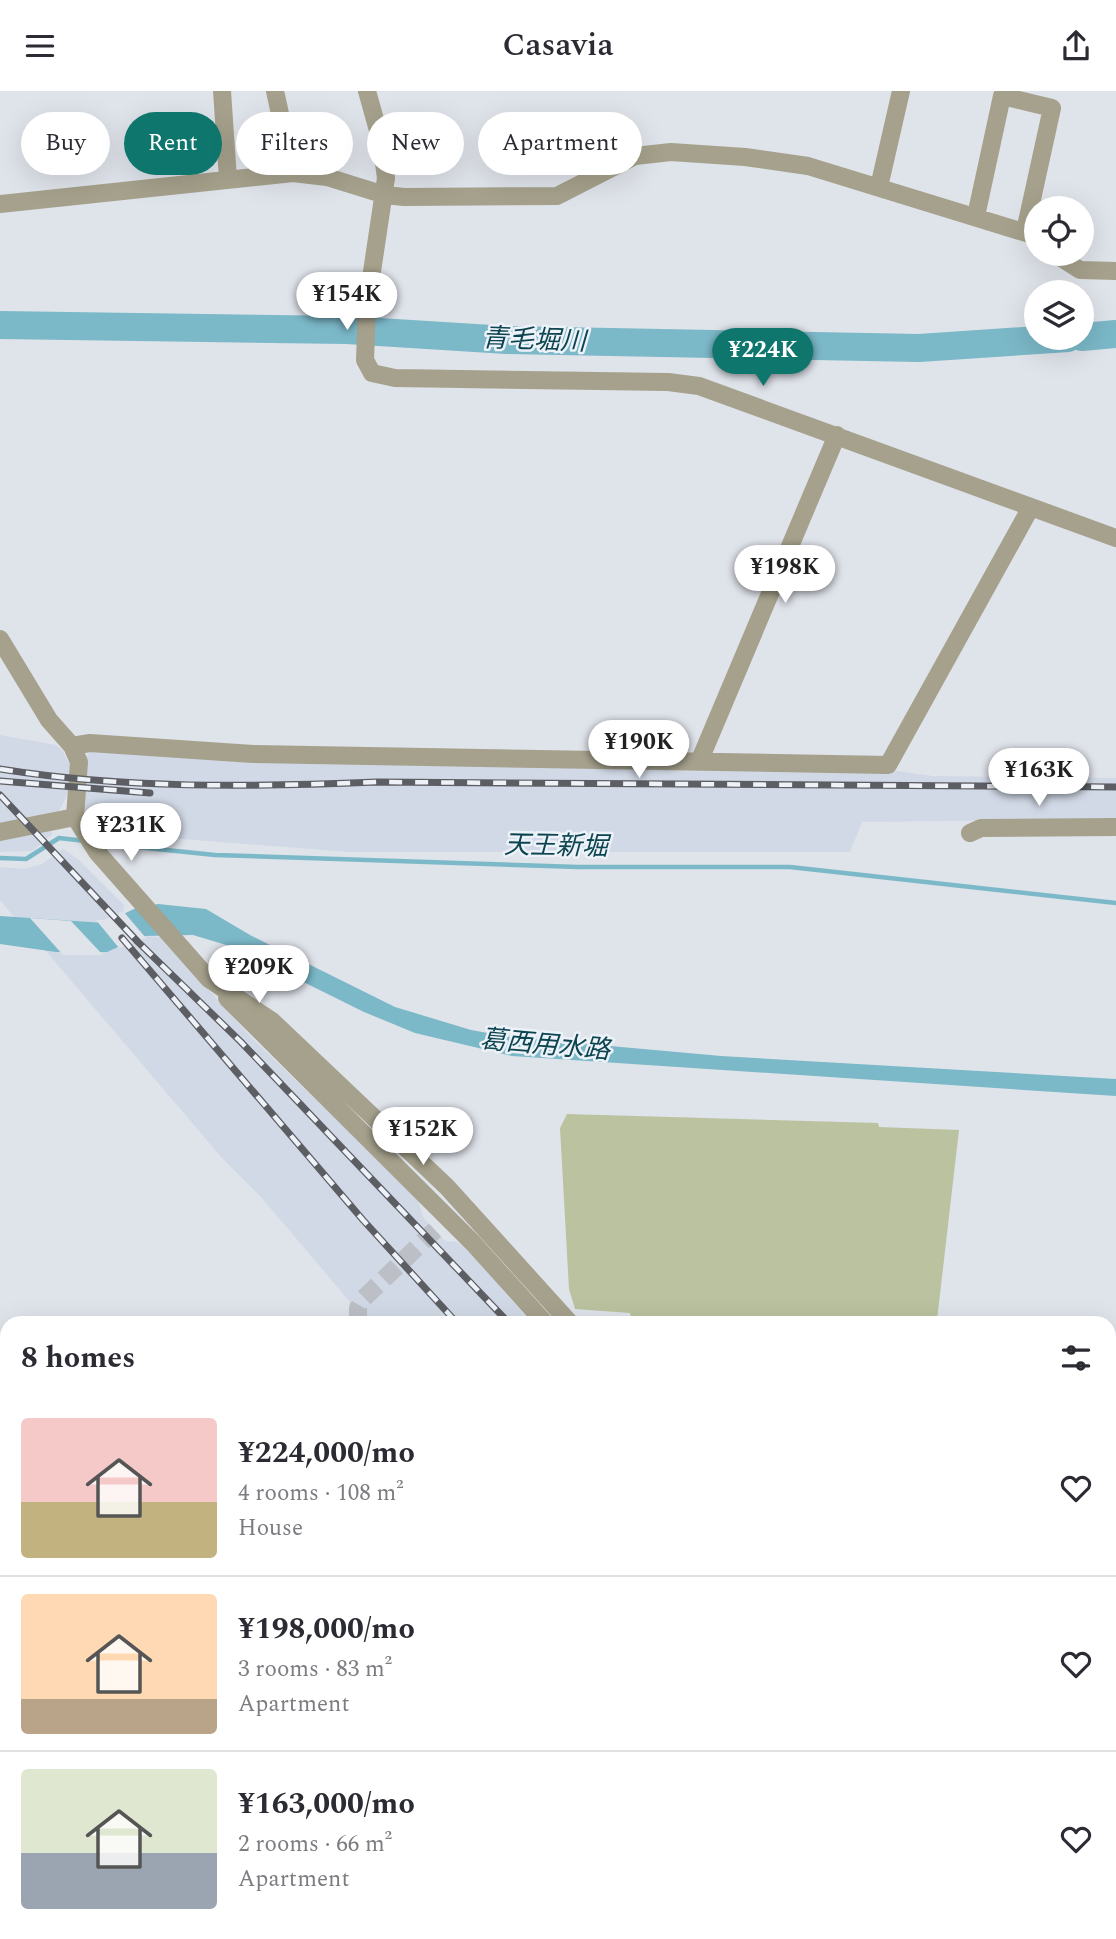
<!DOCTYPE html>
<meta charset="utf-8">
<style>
:root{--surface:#fff;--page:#f7f7f7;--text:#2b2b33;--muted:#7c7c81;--line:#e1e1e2;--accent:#0f766e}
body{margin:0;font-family:Spectral,"Noto Sans JP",serif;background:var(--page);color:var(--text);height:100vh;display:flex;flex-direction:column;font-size:26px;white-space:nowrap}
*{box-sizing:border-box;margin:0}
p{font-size:23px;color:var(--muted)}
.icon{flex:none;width:38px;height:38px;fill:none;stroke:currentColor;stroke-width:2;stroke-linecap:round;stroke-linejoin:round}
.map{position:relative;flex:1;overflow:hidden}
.details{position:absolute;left:0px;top:1225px;width:1116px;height:623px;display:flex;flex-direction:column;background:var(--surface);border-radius:21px 21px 0 0;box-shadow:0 7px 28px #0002}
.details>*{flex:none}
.banner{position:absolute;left:21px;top:21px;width:700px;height:63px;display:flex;gap:14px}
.fabs{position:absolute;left:1024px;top:105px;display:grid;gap:14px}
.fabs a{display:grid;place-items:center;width:70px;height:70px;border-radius:50%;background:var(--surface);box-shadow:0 7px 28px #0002;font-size:35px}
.price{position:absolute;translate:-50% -60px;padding:0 16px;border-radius:24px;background:#fff;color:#222;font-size:23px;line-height:46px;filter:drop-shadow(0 2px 4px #0008)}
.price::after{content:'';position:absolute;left:50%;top:42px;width:21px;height:16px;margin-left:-10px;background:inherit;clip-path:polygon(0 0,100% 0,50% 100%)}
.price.active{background:var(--accent);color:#fff}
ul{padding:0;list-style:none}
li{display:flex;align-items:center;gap:21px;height:175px;padding:0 21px}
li+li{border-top:2px solid var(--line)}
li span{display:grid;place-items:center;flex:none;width:196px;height:140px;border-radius:7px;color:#555}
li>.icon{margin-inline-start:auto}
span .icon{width:84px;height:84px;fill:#fffc;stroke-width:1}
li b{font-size:30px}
h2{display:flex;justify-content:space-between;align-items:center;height:84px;padding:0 21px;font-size:30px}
.pill{padding:0 24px;border-radius:32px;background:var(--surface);box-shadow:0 7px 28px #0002;font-size:24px;line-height:63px}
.pill.active{background:var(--accent);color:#fff}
header{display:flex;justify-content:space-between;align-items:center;height:91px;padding:0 21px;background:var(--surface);font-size:32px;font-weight:600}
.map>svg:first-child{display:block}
.built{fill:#d1d9e6}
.green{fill:#bac29f}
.water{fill:#7bb8c8}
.pier{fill:#dfe3ea}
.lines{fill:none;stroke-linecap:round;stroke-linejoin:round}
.stream{stroke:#7bb8c8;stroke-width:4.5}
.river{stroke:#7bb8c8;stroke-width:28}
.minor-tunnel{stroke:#bcbfc5;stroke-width:18;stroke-dasharray:18 9;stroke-linecap:butt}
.minor{stroke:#a5a18c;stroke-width:18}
.rail-casing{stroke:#5d5e63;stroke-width:7}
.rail{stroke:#edf1f8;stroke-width:4.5;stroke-dasharray:13;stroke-linecap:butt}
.labels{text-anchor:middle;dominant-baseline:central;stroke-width:5;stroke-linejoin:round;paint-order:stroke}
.water-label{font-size:26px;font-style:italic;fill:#0c4550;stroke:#edf1f8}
</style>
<header><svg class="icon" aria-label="menu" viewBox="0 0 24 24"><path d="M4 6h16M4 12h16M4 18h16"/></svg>Casavia<svg class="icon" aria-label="share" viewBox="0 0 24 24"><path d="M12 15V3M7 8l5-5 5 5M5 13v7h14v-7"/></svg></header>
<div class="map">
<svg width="1116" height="1848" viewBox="0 0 1116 1848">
<rect width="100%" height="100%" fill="#dfe3ea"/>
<path class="built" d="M0,644L56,654L62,659L70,674L69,700L59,720L48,726L0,735Z
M94,658L891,679L932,685L1116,687V728L862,731L850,761H351L91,741L83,713L85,666Z
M48,738L53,743L32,760L0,761V746Z
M63,758L78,768L124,814L123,824L105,832L15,827L0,809V776L24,778L42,773Z
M143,845L160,846L252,947L417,1106L423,1126L445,1150L457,1151L465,1156L532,1232H368L261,1106L222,1067L45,859L107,861Z
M1025,1841H1105L1112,1848H1032Z"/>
<path class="green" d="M567,1023L878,1032L879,1036L959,1039L937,1229H909L908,1232H632L630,1222L575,1218L569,1198L560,1037Z
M0,1330L7,1332V1841H238L242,1848H0Z"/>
<path class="water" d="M158,813L206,818L250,844L395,916L471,939L510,946L721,965L1116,988V1005L512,965L415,942L364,921L233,856L193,844L143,845L107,861H56L0,853V825L105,832L134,818Z"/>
<path class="pier" d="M123,820L146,847L119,857L96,829H104Z
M30,827L71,830L103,864H63Z"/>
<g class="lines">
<path class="stream" d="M98,752L215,764L578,776H790L1116,812
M0,767L26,768L59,747L85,750"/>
<path class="river" d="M0,234L347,239L507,249L919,257L1068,247
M1082,246L1116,243"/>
<path class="minor-tunnel" d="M358,1232V1217L364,1207L435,1139"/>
<path class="minor" d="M222,0L228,88
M275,0L293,82
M367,0L381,50L386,87L367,214L365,269L372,282L395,287L668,291L699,295L1116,447
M879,96L901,0
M0,113L293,82L327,86L385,104L404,106L557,105L635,65L671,61L745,66L808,75L1036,145
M976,125L1002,5L1052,17L1025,140
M1055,163L1080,179L1116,180
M0,548L49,629L72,655L79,671L75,726L97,761L209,888L272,930L447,1096L570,1232
M72,655L90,652L253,663L888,674L1031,416
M699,671L837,344
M0,741L75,726
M970,742L981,737L1116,736
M227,907L473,1152L545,1232
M0,1291L7,1292
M0,1311L7,1313
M1110,1320L1116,1323
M1110,1487L1116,1488
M1110,1563L1116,1565
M1110,1581L1116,1579
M1110,1687L1116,1684
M1110,1720L1116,1738
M1110,1816L1116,1811
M1110,1833L1116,1840
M814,1841L820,1848
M685,1848L698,1841"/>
<defs>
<path id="rail" d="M0,678C125,698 251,696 377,691L1116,696
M0,690L150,702
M0,704L138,851L241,951L509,1232
M122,847L363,1129L457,1232
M1041,1841L1048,1848
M1090,1841L1096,1848"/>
</defs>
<use href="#rail" class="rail-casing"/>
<use href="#rail" class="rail"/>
</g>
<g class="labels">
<g class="water-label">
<text transform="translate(534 249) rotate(2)">青毛堀川</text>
<text transform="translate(556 755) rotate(1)">天王新堀</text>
<text transform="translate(545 954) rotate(5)">葛西用水路</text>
</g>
</g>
</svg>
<div class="fabs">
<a><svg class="icon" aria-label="locate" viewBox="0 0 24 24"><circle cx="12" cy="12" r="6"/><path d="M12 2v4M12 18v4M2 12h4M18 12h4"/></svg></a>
<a><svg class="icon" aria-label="layers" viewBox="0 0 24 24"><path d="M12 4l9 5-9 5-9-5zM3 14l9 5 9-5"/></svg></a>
</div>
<b class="price" style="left:347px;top:241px">¥154K</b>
<b class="price active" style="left:763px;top:297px">¥224K</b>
<b class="price" style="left:785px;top:514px">¥198K</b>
<b class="price" style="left:639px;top:689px">¥190K</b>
<b class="price" style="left:1039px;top:717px">¥163K</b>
<b class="price" style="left:131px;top:772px">¥231K</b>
<b class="price" style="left:259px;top:914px">¥209K</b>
<b class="price" style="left:423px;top:1076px">¥152K</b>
<div class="banner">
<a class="pill">Buy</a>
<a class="pill active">Rent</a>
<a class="pill">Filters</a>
<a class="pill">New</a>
<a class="pill">Apartment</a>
</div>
<section class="details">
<h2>8 homes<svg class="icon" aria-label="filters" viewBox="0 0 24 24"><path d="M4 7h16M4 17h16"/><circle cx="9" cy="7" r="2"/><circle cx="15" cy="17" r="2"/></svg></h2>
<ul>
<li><span style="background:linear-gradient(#f6c9c9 60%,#c2b280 0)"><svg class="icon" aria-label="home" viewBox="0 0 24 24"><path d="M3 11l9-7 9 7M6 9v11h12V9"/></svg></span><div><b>¥224,000/mo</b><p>4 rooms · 108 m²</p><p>House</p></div><svg class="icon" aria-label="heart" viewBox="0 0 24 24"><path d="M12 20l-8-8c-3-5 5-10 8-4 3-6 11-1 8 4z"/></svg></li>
<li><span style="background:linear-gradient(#ffd9b3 75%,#b9a48a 0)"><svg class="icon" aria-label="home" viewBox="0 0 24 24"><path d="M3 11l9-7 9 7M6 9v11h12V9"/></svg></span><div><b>¥198,000/mo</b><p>3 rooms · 83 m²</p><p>Apartment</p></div><svg class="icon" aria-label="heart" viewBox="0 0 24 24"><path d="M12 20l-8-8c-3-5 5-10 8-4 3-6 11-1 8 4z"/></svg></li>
<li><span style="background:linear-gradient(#dfe7d0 60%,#9aa5b1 0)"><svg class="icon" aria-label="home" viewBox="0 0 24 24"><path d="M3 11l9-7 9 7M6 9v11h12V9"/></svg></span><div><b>¥163,000/mo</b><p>2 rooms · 66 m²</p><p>Apartment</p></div><svg class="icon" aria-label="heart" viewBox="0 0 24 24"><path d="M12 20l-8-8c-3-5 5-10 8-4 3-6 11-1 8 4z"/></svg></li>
</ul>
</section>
</div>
